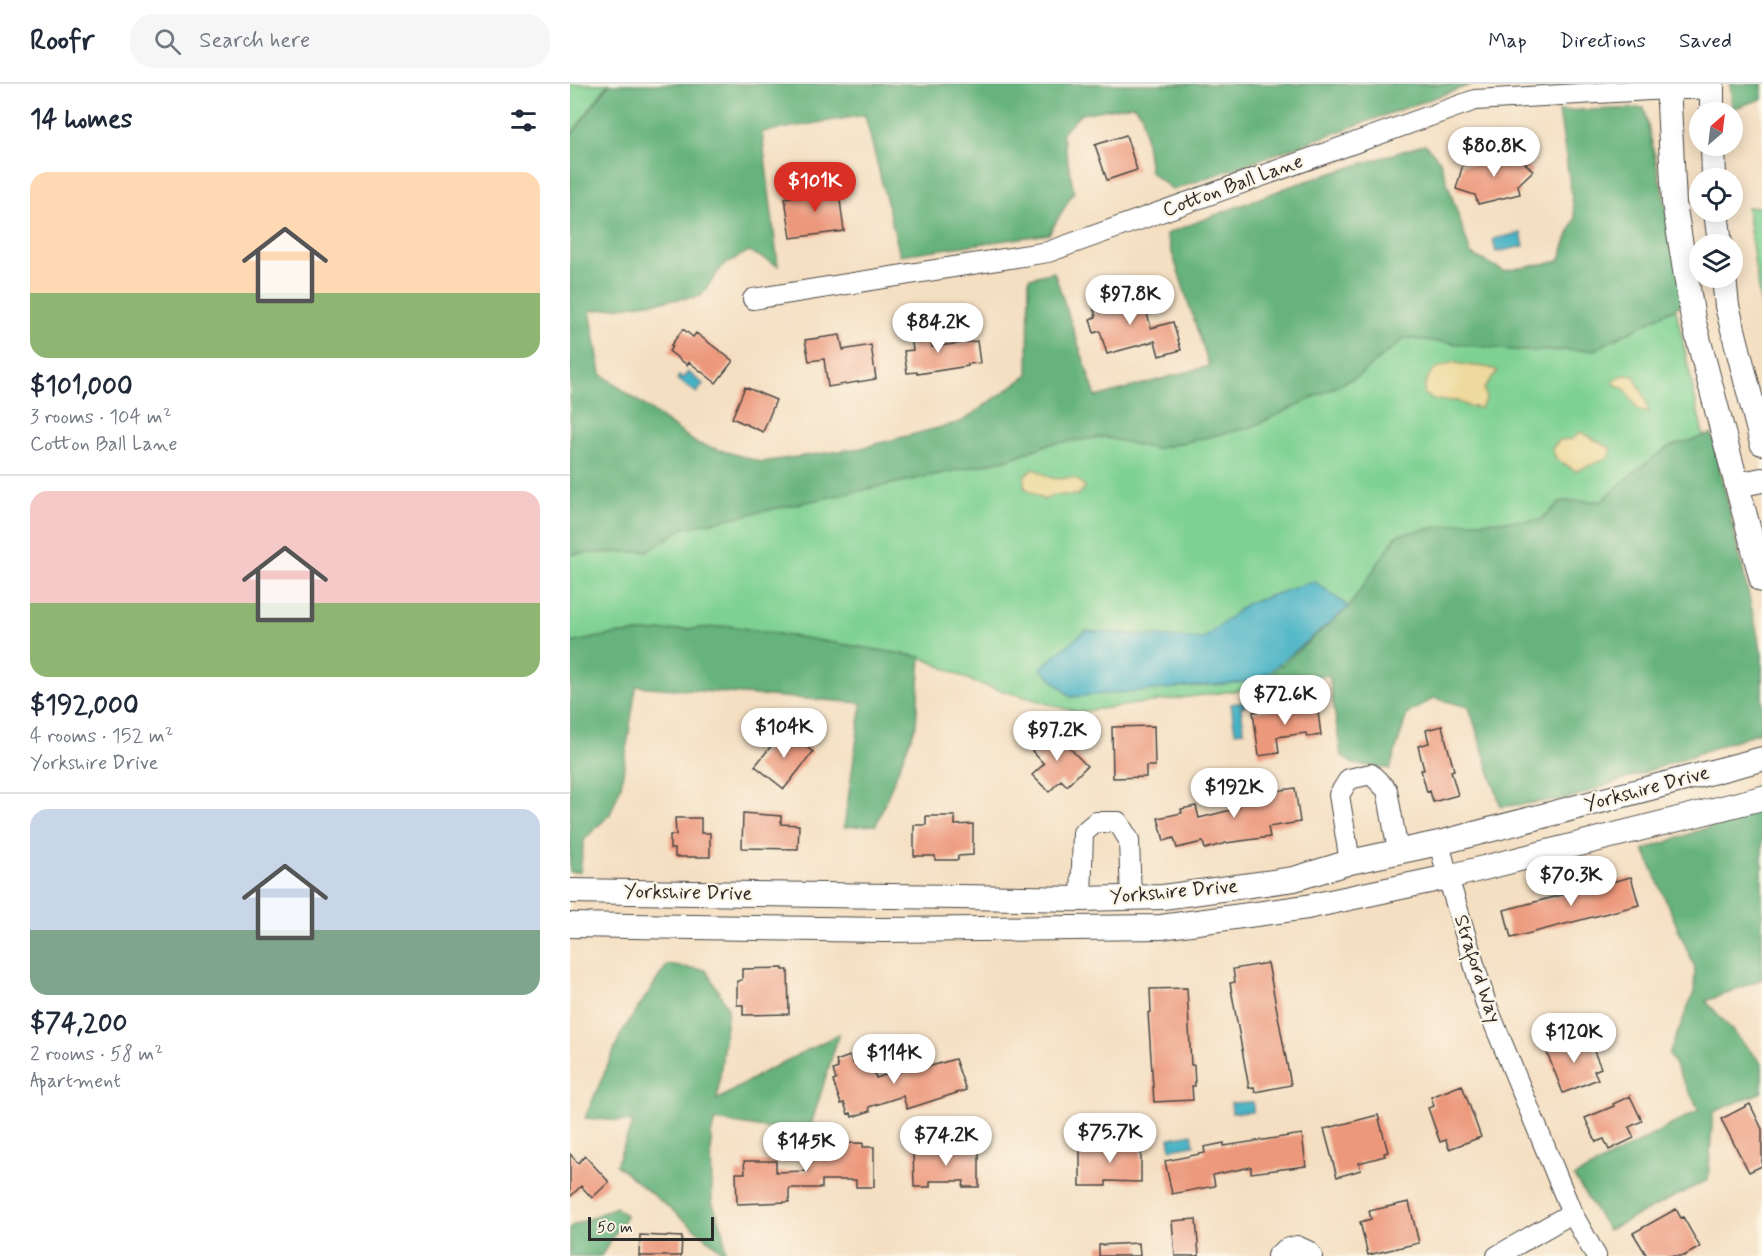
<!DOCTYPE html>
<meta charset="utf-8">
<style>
:root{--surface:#fff;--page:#f6f6f7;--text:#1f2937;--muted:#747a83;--line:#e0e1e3;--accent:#d93025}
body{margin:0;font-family:Mynerve,sans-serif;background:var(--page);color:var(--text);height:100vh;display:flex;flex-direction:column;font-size:22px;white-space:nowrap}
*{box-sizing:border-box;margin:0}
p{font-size:20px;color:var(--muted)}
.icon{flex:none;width:33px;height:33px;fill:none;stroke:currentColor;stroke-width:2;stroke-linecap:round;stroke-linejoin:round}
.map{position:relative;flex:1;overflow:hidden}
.drawer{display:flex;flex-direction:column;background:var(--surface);width:570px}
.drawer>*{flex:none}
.needle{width:39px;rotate:28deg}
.tools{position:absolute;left:1119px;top:18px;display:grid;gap:12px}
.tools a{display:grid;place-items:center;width:54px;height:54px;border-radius:50%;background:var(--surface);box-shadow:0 3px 15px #0003;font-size:30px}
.scale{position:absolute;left:18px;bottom:15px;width:126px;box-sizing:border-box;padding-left:6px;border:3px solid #2b2b2b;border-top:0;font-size:16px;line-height:21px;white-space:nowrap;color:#2b2b2b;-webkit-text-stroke:4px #fcf5e5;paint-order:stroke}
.price{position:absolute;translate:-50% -51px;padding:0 14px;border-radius:21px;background:#fff;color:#222;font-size:20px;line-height:39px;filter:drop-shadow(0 2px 3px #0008)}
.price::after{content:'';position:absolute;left:50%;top:36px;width:18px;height:14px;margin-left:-9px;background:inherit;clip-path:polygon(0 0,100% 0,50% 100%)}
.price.on{background:var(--accent);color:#fff}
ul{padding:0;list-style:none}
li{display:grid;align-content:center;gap:12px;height:318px;padding:0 30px}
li+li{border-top:2px solid var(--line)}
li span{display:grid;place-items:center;height:186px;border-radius:18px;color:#555}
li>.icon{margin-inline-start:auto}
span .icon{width:108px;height:108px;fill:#fffc;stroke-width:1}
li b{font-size:26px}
h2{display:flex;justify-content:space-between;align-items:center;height:72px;padding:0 30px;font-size:26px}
header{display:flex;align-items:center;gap:36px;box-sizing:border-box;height:84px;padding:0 30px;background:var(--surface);border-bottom:2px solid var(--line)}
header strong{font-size:28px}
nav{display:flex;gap:33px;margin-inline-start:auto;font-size:21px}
.search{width:420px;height:54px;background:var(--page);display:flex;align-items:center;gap:15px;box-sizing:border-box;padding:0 21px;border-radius:24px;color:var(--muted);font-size:22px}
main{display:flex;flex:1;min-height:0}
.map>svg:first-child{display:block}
.green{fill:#7ed193;stroke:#547e5f;stroke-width:1.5}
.forest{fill:#66b37d;stroke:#486f54;stroke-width:1.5}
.sand{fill:#eeda9e;stroke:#8c8264;stroke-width:1.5}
.water{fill:#47b2c5;stroke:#396e78;stroke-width:1.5}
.building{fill:#ec987c}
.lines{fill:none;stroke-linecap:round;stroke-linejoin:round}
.minor-casing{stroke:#494642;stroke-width:22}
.tertiary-casing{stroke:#494642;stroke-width:26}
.minor{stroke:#fff;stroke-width:20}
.tertiary{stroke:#fff;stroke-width:24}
.labels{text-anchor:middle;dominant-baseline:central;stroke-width:4.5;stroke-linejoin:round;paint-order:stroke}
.street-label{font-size:20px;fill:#2b2b2b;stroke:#fcf5e5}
</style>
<header>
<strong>Roofr</strong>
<div class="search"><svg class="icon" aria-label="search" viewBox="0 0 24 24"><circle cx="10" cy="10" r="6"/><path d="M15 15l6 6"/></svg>Search here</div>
<nav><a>Map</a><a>Directions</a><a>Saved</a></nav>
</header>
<main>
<section class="drawer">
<h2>14 homes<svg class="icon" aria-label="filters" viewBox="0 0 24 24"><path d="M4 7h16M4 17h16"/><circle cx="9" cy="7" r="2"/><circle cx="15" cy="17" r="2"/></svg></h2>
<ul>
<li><span style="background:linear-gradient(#ffd9b3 65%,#8fb573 0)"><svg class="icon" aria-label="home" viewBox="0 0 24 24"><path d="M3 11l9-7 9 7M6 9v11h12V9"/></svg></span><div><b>$101,000</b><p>3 rooms · 104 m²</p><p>Cotton Ball Lane</p></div></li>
<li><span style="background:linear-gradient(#f6c9c9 60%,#8fb573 0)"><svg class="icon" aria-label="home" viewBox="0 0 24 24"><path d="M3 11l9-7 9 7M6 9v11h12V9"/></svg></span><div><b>$192,000</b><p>4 rooms · 152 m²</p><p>Yorkshire Drive</p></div></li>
<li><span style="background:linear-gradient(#c9d6e8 65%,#7fa58c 0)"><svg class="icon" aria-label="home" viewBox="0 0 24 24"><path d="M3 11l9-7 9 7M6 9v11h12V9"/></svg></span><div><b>$74,200</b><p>2 rooms · 58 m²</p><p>Apartment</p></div></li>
</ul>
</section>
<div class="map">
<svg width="1192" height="1172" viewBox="0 0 1192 1172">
<rect width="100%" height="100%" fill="#fcf5e5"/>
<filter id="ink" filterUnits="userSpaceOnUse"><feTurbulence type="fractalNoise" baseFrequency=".0167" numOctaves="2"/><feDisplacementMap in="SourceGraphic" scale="12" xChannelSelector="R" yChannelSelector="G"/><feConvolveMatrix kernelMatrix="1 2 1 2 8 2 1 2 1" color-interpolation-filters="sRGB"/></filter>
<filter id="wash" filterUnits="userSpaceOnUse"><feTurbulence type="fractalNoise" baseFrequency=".008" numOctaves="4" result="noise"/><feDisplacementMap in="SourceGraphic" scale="24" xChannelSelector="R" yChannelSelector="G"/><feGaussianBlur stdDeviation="1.35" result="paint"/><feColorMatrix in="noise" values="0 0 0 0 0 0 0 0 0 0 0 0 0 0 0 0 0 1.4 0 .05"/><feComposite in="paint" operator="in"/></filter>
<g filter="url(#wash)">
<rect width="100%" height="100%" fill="#f4dfc2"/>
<path class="green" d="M0,0H38L0,52Z
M1177,123H1192V217L1190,218Z
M1101,203L1139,379L685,604L507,628L406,599L351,573L160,542L40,551L0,559V470L77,467L113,444L439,375L492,355L534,353L585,365L682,343L788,292L851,241Z"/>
<path class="forest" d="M39,0H903L603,106L580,88L572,30L563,21L511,30L492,49L504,107L479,150L330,171L295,31L192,48L208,182L179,167L153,181L131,212L20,227L31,290L126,359L191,378L291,364L391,338L458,291L459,194L484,188L526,313L639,282L596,150L721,102L855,60L870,77L901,170L934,187L989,177L1005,134L989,27L1074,24L1117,218L1024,266L952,267L835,254L788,292L682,343L585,365L534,353L479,360L439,375L114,444L77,467L0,470V53Z
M1160,0H1192V15L1162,25Z
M1142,350L1192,570V647L1001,714L931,723L899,623L864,614L837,630L820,685L783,680L771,671L759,591L685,604L779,523L827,451L895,438L970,436L992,417H1032L1062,390L1098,363Z
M159,542L351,573L346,641L306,741L274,743L292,619L66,602L51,702L40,730L14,756L10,788H0V559L40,551Z
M1190,725H1192V895L1136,917L1192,980V1008L1143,1028L1138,1096L1038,1146L1004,1093L1129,1026L1099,970L1124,908L1125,884L1074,766Z
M97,881L136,886L158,924L147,1016L194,988L269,950L238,1051L145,1036L141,1051L142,1118L154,1148L155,1169L46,1081L63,1038L15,1034L52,948Z
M46,1123L56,1132L31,1172H0V1143Z"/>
<path class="sand" d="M883,278C898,284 912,279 928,287L914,304L916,315L910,324L898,322L887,317L865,316L854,310C856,287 863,286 883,278Z
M1053,291L1064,292L1075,314L1079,329L1068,326L1056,306L1045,300L1043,296Z
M1011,348L1042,365L1038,374L1006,387L986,375L982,364L990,356L1002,355Z
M463,384C469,387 476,392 482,394C497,398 500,386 515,403L508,411H484L474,416L454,403L455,391Z"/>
<path class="water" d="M951,149L954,162L926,168L923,155Z
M118,288L133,300L127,309L107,295L109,292L113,294Z
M744,497L779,523L688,597L501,613L470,584L515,547L633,555L676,520Z
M674,618L675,622L671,623L674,647L665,648L661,620Z
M683,1018V1028L662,1029L661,1019Z
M622,1050L624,1061L601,1065L599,1054Z"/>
<g id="blocks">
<path class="building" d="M556,51L567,86L537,96L525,61Z
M944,68L963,87L948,101L950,110L908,120L905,111L886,105L893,80L898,81L940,71Z
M268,101L274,147L221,154L215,114L249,109L248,104Z
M541,205L546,222L566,216L567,220L574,218L581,244L603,238L611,266L589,272L585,257L537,270L530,247L524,249L520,235L526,233L522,219L526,218L523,210Z
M359,244L362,263L407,257L410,279L398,280V282L347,290V288L337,289L334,267L343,266L340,247Z
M113,245L123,253L126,249L163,277L146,299L119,278L117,281L99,267L103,262L101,261Z
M270,251L273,266L301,261L306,295L258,303L254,275L239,277L235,256Z
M175,303L206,316L193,348L162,334Z
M747,620L751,651L737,653L736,649L707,653L709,669L689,672L683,628Z
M584,642L585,682H576V693L543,694L542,643Z
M872,642L884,686L881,687L888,711L863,718L860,707L857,708L851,686H854L848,662L859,659L856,646Z
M214,646L243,668L214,705L185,682Z
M482,646L517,682L497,702L491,696L479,708L462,691L474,680L462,667Z
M704,699L706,707L725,704L730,738L698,743L700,753L656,759L635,765L633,758L607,764L604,754L594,757L588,734L612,729L611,725L626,722L629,734L669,724L666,705Z
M173,729L211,732V740L229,741L228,765L172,764Z
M356,732H385V741L403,740V771L388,772V776H365V772H344V741H356Z
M105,734H131V749H140V773H105V765H100V751H106Z
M1061,793L1069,821L941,854L934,826Z
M698,879L721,1001L685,1008L684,1003L679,1004L660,899L665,898L663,885Z
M213,884V886H218L219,930L173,931V921H167V897L172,896V885Z
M617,904L621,981H624L625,1002H622L623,1016L584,1018L578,929L581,928L580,905Z
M1010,952L1013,961L1020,958L1031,984L1024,987L1028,995L993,1009L976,966Z
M280,972L283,979L299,974L306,994L349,980L351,985L385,975L396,1006L337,1025L333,1012L299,1023L300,1027L282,1033L281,1029L278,1030L274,1019L271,1020L263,997L266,996L263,986L268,984L266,977Z
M892,1001L911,1053L879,1065L876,1056L870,1058L858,1024L864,1022L861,1013Z
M1060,1012L1072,1037L1059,1043L1064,1054L1039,1066L1034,1055L1026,1058L1015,1034L1044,1022L1043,1020Z
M1180,1020L1192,1045V1082L1179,1088L1151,1035Z
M808,1031L818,1068L814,1069L815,1072L789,1079L791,1086L767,1093L754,1045Z
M732,1050L736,1082L681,1089V1083L643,1091L645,1102L602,1110L595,1077L635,1069L634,1063L654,1059V1062Z
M522,1058H561V1064H571V1098L536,1097V1102H510V1064H522Z
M293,1059V1063H304V1103H286V1096H252V1104H219V1118L167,1120L166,1089H175L174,1077H206V1088L237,1087L236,1063H247V1060Z
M343,1065H409V1103H393L394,1097H360V1103H344Z
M0,1070L8,1079L15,1072L39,1098L22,1114L11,1102L0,1113Z
M839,1118L849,1159L798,1171L790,1138L801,1135L799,1127Z
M1106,1125L1111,1134L1113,1133L1130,1163L1114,1172H1077L1063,1149Z
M626,1135L629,1172H605L602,1137Z
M70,1151L112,1153L111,1172H69Z
M569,1159L570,1172H529V1161Z"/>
</g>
</g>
<g filter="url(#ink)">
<use href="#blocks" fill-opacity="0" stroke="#494642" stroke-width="1.5"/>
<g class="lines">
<defs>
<path id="minor" d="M183,215L478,168L905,16L1098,5H1142
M869,759L878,793L916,920L1002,1129L1026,1172
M780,778L769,711L779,695L801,690L817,706L828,767
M511,815L513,749L526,738H548L559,756L561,815
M707,1172L716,1165L727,1162L738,1167L742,1172
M927,1172L1002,1129"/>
<path id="tertiary" d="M1098,0L1104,119L1123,235L1192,496
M1142,0V28
M1143,62L1144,94
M1146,128L1150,160
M1154,194L1157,222L1192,359
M1167,401L1192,396
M0,807L511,815L593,813L724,795L780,778L869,759L1192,675
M0,841L314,846L591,843L737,823L878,793L1192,714"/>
</defs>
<use href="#minor" class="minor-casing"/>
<use href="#tertiary" class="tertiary-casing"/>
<use href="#minor" class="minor"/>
<use href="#tertiary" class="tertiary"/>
</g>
</g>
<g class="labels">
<g class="street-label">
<text transform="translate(663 102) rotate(-20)">Cotton Ball Lane</text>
<text transform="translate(1077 705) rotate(-15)">Yorkshire Drive</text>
<text transform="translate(604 808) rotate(-5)">Yorkshire Drive</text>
<text transform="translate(118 809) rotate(1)">Yorkshire Drive</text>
<text transform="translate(907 885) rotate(72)">Straford Way</text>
</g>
</g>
</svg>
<div class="tools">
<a><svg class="needle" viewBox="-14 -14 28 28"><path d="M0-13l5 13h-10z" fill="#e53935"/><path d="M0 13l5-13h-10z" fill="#747a83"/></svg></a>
<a><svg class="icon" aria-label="locate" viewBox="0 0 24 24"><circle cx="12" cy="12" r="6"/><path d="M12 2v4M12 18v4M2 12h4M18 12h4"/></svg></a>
<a><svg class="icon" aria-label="layers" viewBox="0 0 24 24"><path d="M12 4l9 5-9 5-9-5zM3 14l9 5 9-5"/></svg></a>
</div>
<div class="scale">50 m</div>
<b class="price" style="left:924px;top:94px">$80.8K</b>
<b class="price on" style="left:245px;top:129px">$101K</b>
<b class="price" style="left:560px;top:242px">$97.8K</b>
<b class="price" style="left:368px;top:270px">$84.2K</b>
<b class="price" style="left:715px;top:642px">$72.6K</b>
<b class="price" style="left:214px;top:675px">$104K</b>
<b class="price" style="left:487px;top:678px">$97.2K</b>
<b class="price" style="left:664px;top:735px">$192K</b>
<b class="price" style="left:1001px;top:823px">$70.3K</b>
<b class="price" style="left:1004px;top:980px">$120K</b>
<b class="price" style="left:324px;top:1001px">$114K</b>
<b class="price" style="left:540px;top:1080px">$75.7K</b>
<b class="price" style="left:376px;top:1083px">$74.2K</b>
<b class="price" style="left:236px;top:1089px">$145K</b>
</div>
</main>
